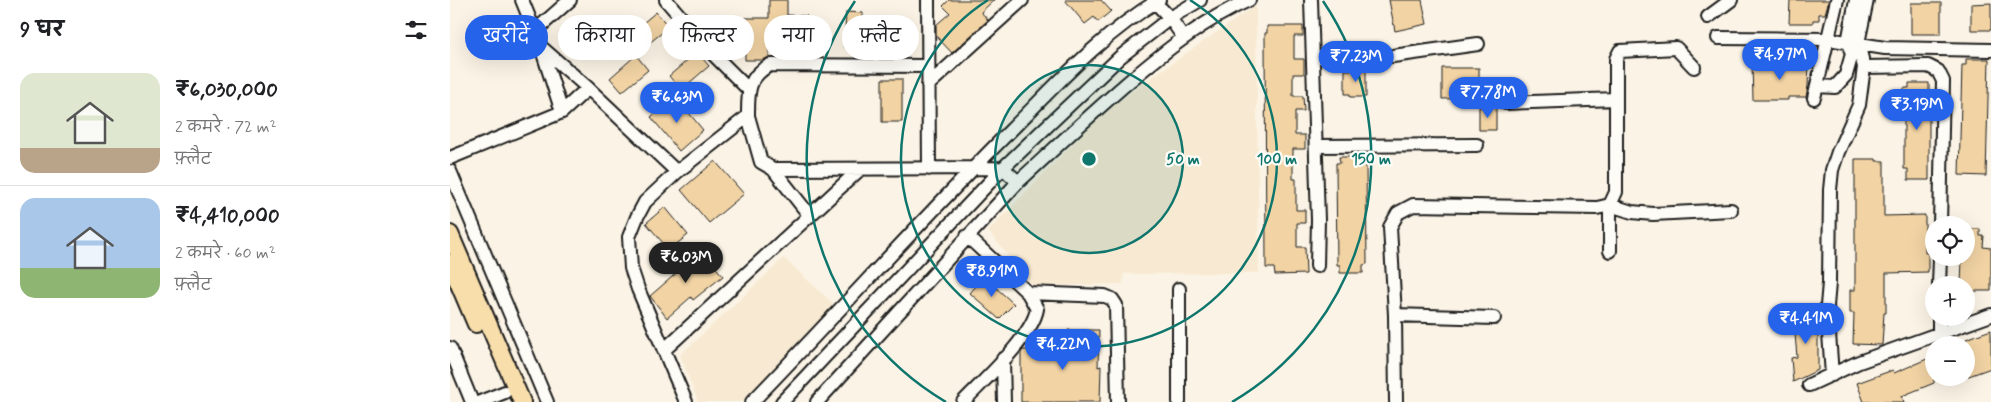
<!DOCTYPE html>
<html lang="hi">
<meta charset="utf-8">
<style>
:root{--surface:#fff;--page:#f2f2f2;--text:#202124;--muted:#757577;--line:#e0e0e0;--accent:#2563eb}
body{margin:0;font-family:Mynerve,"Playpen Sans Deva",sans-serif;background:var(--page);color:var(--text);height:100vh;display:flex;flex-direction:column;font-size:19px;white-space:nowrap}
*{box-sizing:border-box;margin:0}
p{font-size:16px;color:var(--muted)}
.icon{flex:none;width:28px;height:28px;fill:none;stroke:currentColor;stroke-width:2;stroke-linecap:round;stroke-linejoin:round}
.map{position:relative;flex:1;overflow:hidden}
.drawer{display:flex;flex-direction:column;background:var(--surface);width:450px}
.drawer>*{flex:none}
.hud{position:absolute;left:15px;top:15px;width:475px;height:45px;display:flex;gap:10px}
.controls{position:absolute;left:1475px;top:216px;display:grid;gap:10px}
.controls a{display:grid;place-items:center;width:50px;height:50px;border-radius:50%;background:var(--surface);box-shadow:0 5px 20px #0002;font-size:25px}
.price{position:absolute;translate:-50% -42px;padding:0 11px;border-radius:18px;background:var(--accent);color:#fff;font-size:16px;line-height:32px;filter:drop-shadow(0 1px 2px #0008)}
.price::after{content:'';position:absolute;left:50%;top:30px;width:15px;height:11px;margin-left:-8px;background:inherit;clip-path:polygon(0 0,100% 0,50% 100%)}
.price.current{background:#222;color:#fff}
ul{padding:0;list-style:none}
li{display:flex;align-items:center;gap:15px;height:125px;padding:0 20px}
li+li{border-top:1px solid var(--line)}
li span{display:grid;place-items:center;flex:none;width:140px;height:100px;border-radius:15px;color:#555}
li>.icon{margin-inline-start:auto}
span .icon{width:60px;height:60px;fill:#fffc;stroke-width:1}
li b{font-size:21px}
h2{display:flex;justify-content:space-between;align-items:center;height:60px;padding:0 20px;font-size:21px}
.chip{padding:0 18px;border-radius:22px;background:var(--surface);box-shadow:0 5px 20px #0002;font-size:18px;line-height:45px}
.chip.current{background:var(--accent);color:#fff}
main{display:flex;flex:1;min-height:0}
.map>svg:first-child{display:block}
.built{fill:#f8ead2}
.building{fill:#f1d3a4;stroke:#1c1c1c}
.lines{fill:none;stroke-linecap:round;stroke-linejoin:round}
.minor-casing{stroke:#1c1c1c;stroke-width:16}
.major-casing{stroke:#1c1c1c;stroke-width:20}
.minor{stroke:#fdfcf7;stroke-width:12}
.major{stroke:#f8deab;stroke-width:16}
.ring{fill:none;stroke:#0f766e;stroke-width:2.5}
.centre{fill:#0f766e;stroke:#fdfcf7;stroke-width:2.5}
.ring-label{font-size:15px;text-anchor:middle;font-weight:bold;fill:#0f766e;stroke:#fdfcf7;stroke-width:4.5;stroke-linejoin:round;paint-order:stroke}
</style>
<main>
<section class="drawer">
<h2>9 घर<svg class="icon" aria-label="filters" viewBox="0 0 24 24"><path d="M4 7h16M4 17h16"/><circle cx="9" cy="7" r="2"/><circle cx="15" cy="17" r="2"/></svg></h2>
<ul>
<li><span style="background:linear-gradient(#dfe7d0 75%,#b9a48a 0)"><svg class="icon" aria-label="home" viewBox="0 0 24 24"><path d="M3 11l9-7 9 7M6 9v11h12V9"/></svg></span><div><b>₹6,030,000</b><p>2 कमरे · 72 m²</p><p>फ़्लैट</p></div></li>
<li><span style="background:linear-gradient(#a9c7e8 70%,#8fb573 0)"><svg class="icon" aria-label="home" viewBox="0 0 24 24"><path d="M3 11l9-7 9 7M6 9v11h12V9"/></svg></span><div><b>₹4,410,000</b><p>2 कमरे · 60 m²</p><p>फ़्लैट</p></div></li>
</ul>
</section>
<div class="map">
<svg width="1541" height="402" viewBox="0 0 1541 402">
<rect width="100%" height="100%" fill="#fbf4e6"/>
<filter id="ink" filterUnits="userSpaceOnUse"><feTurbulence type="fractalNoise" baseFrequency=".02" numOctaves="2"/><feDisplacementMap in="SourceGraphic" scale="10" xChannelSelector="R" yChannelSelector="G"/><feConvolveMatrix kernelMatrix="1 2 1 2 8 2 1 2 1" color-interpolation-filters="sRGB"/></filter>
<g filter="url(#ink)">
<path class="built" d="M806,5L809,273L674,274L673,284L583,286L538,231L652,114L699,79Z
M334,258L387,307L291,402H248L230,355Z"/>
<path class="building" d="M319,0H337V15L357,16V38H319V57L313,60H295V18H319Z
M499,0H544L531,12L538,20L502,53L486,36V25L500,13L493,6Z
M615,0H651L661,11L648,22L644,17L635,24Z
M939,0H972L977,24L945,31Z
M1340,0H1379L1375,14H1369V20H1363V23H1339Z
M1461,3H1491V34H1461Z
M1541,3V30H1521V4Z
M206,12L219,27L192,49L180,34Z
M396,12L413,13L412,48L394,47Z
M817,26H853V36H844V59H854V74H843V96H853L854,111H845V135H855V149H843V179H846V210H855V223H847V247H855L856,274L825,275L824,268H816L815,33H817Z
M247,52L259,66L231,90L219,76Z
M186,55L198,70L172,92L160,78Z
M1516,59H1539L1536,176L1509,175L1512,65H1516Z
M1302,63H1359L1358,86L1356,97H1338V100H1303Z
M992,68H1029V98L992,99Z
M895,70H916V97H900V94H895Z
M432,79H452V122H432Z
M1459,83H1479V180H1458V169H1454V88H1459Z
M225,96L253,130L229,151L201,117Z
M1029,107H1046V130H1029Z
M889,157H912V162H916L917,264L913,265V273H890V265H887L886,163H890Z
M1405,159H1426V161H1434V216L1475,215V253H1478V272L1436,273V313H1434L1432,345L1403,344L1404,313H1400V290H1405Z
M265,161L294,194L259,223L231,190Z
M215,207L238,235L219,250L196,223Z
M1516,229H1530V236H1534L1533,247L1541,248V291H1516V285H1511L1512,258H1516Z
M252,251L273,276L243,300L241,297L217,318L200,296Z
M534,277L564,304L549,319L520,293Z
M1352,305L1368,306L1366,334H1368V370L1343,382L1341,358L1347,357L1345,334H1350Z
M618,330H649L648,367L651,366L650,402H571V353L573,350H618Z
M1541,330V368L1516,377V339Z
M1484,356V383L1452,396L1454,402H1414L1407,383L1443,370L1444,373Z"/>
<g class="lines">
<defs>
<path id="minor" d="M72,0L91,47L112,112L138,88L227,172
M216,0L262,53L298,89
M478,0L479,169
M703,0L720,18L734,38
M861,0L868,220L867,266
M1258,17L1281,0
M85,31L120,0
M1268,38L1378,39L1435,48L1541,50
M91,47L138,88
M863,57L943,56L1028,44
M1414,67L1478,66L1488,71L1493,81L1490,225
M478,85L572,0
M1367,86L1385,87L1396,75L1402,54L1398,42L1406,0
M1364,98L1387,0
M1055,103L1166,99
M298,116L311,162L323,169L553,168L568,182C604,149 639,116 676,84C714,52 753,20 799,0
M866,146L1027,145
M0,158L112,112
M323,169L360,216
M0,171L97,402
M517,236L578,293
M1160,251V205L1182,212L1203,214L1281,210
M1489,285L1490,258
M729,289V402
M945,315L1044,318
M1489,333V318
M0,348L22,402
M214,350L409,170
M553,359L554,402
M1382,375L1377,306L1379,283L1380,190L1382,170L1388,152L1409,105L1414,67L1408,43L1417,0
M1359,385L1409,362L1541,315
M30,402L55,392
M236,402L188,289L181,268L179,237L187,217L195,202L227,172L298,116C298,93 297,77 320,65L478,66
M302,402C389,312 473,218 561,130C608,83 652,34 709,0
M332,402L553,168L670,57L720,18L750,0
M367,402L568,182
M513,402C534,380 582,337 587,309L578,293L655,296L662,299L666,305L668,402
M946,402L945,315L940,227L948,213L963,205L1147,208L1160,205L1166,192V59L1170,51L1226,48L1244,67"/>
<path id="major" d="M0,234L72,402
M0,263L26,324"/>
</defs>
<use href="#minor" class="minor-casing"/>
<use href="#major" class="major-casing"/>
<use href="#minor" class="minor"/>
<use href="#major" class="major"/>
</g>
</g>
<circle cx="639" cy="159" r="94" fill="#0f766e" fill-opacity=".12"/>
<g class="ring">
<circle cx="639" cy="159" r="94"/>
<path d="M740 0A188 188 0 1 1 538 0"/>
<path d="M496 402A282 282 0 0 1 405 1M873 1A282 282 0 0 1 782 402"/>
</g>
<circle cx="639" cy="159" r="8" class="centre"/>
<g class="ring-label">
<text x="733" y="164">50 m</text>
<text x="827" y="164">100 m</text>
<text x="921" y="164">150 m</text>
</g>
</svg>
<div class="controls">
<a><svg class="icon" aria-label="locate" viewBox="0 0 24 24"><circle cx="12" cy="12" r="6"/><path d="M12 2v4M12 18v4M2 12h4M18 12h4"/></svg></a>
<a>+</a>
<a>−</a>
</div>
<b class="price" style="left:1330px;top:81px">₹4.97M</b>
<b class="price" style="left:906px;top:83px">₹7.23M</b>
<b class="price" style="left:1038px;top:119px">₹7.78M</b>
<b class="price" style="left:227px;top:124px">₹6.63M</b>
<b class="price" style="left:1467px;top:131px">₹3.19M</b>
<b class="price current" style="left:236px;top:284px">₹6.03M</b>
<b class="price" style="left:542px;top:298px">₹8.91M</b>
<b class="price" style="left:1356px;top:345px">₹4.41M</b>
<b class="price" style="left:613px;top:371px">₹4.22M</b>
<div class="hud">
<a class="chip current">खरीदें</a>
<a class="chip">किराया</a>
<a class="chip">फ़िल्टर</a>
<a class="chip">नया</a>
<a class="chip">फ़्लैट</a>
</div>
</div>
</main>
